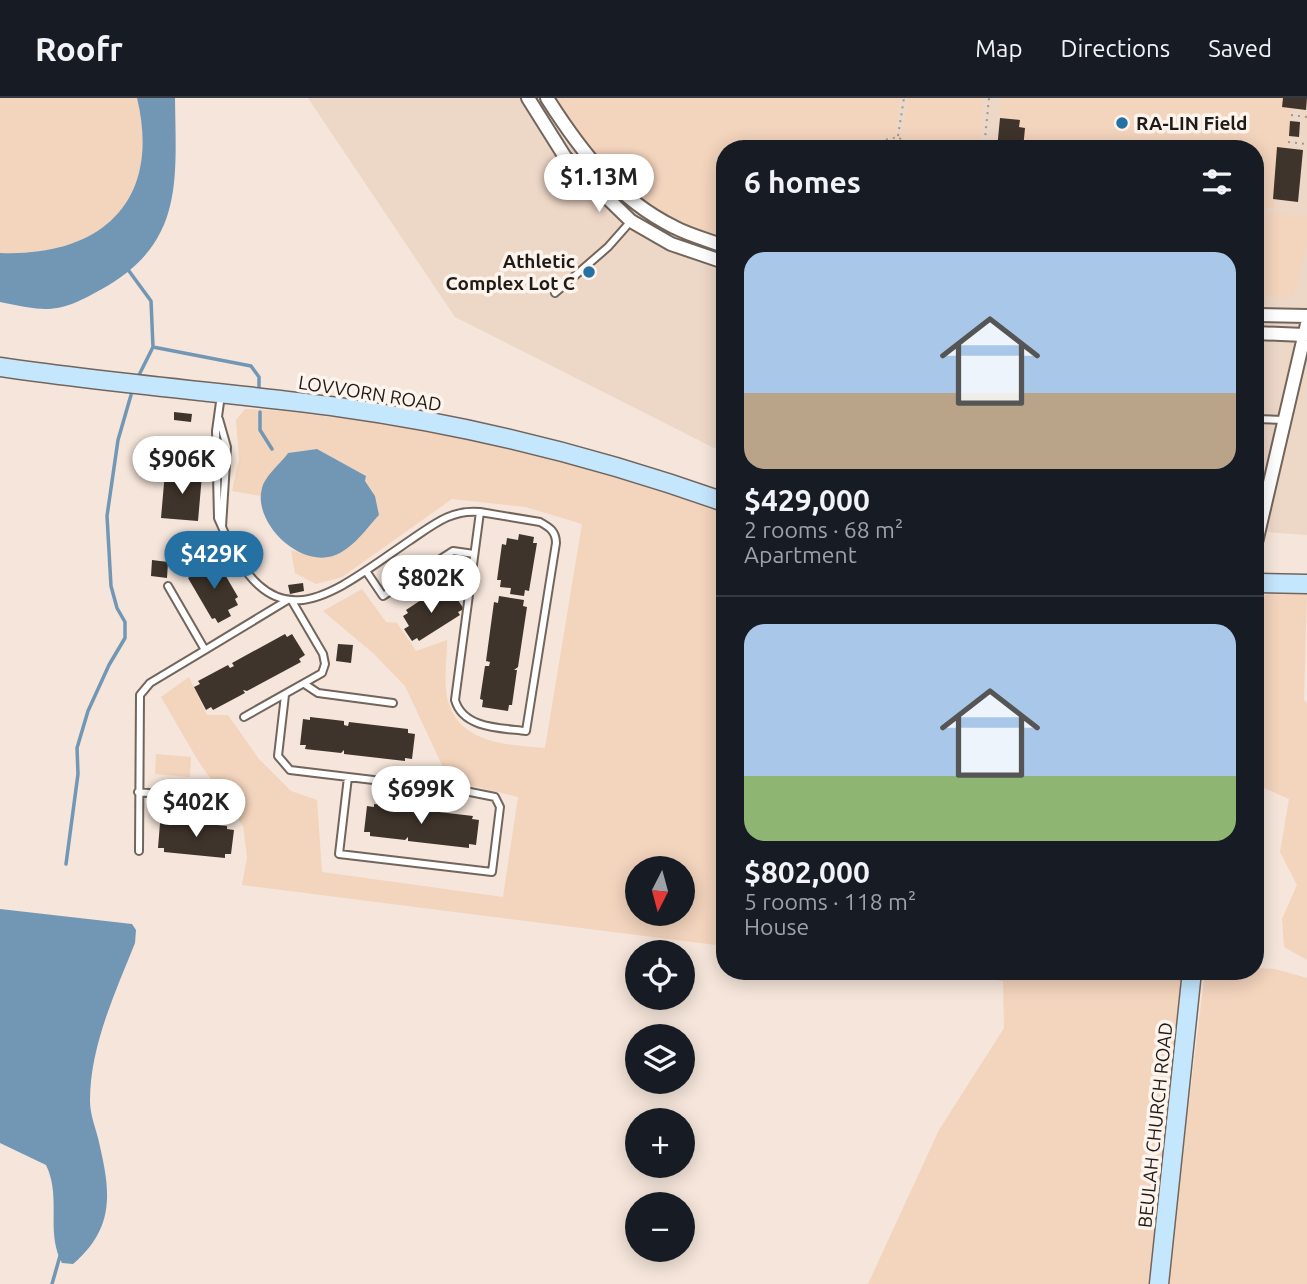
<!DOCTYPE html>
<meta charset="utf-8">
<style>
:root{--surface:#171b24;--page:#242831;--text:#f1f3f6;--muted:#9ea1a6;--line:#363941;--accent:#2571a4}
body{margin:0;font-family:Ubuntu,sans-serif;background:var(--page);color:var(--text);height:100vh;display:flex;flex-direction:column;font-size:26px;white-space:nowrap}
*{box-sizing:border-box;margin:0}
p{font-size:23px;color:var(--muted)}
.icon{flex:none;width:38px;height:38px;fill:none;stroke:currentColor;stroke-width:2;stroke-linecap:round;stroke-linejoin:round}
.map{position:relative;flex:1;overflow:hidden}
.details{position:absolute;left:716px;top:42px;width:548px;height:840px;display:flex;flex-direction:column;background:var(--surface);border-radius:28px;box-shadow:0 4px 18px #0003}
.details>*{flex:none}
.needle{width:46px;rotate:186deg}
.controls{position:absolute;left:625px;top:758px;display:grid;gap:14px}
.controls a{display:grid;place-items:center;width:70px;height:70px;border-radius:50%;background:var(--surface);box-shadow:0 4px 18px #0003;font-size:35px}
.price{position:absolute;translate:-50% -60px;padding:0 16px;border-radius:24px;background:#fff;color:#222;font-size:23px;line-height:46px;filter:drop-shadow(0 2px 4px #0008)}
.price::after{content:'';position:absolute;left:50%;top:42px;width:21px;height:16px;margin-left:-10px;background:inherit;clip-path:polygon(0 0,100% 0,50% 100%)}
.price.current{background:var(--accent);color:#fff}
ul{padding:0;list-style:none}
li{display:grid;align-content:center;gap:14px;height:371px;padding:0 28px}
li+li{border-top:2px solid var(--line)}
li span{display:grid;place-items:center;height:217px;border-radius:21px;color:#555}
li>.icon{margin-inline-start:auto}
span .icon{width:126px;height:126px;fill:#fffc;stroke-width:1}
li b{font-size:30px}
h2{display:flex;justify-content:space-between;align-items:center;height:84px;padding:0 28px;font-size:30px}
header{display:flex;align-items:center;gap:42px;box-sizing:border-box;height:98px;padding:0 35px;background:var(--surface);border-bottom:2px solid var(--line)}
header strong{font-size:33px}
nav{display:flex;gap:38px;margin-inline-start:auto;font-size:24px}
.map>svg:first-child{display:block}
.built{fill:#edd7c7}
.green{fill:#f3d4bd;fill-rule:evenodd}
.water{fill:#7197b5}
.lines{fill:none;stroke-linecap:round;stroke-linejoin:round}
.stream{stroke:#7197b5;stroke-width:3.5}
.building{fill:#3f342b}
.lane-casing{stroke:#72655b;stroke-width:10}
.street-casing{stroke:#72655b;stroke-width:16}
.secondary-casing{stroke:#72655b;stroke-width:21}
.path{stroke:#a2968e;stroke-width:2;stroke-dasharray:2 5;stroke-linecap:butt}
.lane{stroke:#fff;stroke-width:6}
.street{stroke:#fff;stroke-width:12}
.secondary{stroke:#c5e7fe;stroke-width:18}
.poi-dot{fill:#2571a4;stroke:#fdf4ed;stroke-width:2.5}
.labels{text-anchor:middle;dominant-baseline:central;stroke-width:7;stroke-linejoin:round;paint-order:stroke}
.poi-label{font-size:19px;font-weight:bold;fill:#211b17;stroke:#fdf4ed;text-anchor:start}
.street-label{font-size:19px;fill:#211b17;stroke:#fdf4ed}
</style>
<header>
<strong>Roofr</strong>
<nav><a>Map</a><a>Directions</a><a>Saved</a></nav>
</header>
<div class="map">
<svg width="1307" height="1186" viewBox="0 0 1307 1186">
<rect width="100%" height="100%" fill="#f5e5da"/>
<path class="built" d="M308,0H1307V437L1255,433V51H724V355L455,219Z"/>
<path class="green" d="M0,0H137C162,104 100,159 0,155Z
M548,0H900L895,34L903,35L909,0H983L979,51H724V146L669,123L618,86Z
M1002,0H1307L1306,12L1291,11L1288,44V50L1303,52L1298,104L1275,102L1274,110L1261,109L1255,141V51H997Z
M1268,115L1307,119V146L1293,199L1255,198V147L1263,148L1265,118Z
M245,311L284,313L439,333L543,354L724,413V848L242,787L247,759L243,728L197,661L161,599L189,579L207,617H228L259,661L291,693L317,702L322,774L503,799L518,699L449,682L405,588L374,556L323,513L362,491L386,524L397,525L416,553L447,542C447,560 443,585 448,603C460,646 508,647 545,650L582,426L526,409L452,401L342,479L316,486L295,475L291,452C336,468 351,448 379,417L375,398L365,383L366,378L317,351L288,355L262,388L261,398L232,393L239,361L236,322ZM637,770H682V816H637Z
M1273,493L1307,494L1304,602L1307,605V862L1284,849L1282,821L1297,787L1280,754L1289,701L1255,686V503Z
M156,656L191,659L190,679L155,676Z
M1255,870L1275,871L1307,880V1186H1167L1205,873H1255Z
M928,873H1182L1149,1186H868L939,1032L1004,930L1003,883Z"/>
<path class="water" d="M137,0H175C176,84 184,145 102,191C58,216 48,214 0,204V155C101,159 162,104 137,0Z
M317,351L366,378L365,383L375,398L379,417C367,430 355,447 340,455C304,475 252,426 262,390C265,378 281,365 288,355Z
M0,811L132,826L136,832L135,845C115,895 90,948 90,1003C90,1016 95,1028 98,1040C110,1091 117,1128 73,1166L62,1165C45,1134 62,1100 46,1067L0,1045Z"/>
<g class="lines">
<path class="stream" d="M129,173L151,203L153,249L139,277
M153,249L251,268L259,279V292
M260,314V332L272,351
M66,766L78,676L77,650L88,613L109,567L125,540V524L117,510L111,488L107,418L118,342L131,297
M52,1186L60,1158"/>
</g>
<path class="building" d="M1283,0H1307L1306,12L1282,9Z
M1000,20L1020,22L1019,29L1025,30L1023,51H997Z
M1290,23L1300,24L1299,39L1289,38Z
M1277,49L1303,52L1298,104L1273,101Z
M174,314L192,316L191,324L174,322Z
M165,374L202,377L198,423L161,420Z
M519,436L534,439L533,445H537L529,493L525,492L524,498L510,496L511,490L500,489L501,482H497L502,446L506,447L507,440L518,442Z
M152,462L168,464L167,480L151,478Z
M200,465L203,470L213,465L216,470L220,468L238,499L235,501L238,507L228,512L231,518L218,525L215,520L212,521L188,480L191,478L188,472Z
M303,485L304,493L290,496L288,487Z
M436,492L438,495L444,492L450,501L455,498L464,511L458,514L460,517L419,543L417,540L412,543L404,531L409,528L403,518L408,515L406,512Z
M499,498L524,502L523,508L527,509L518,569L514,572H517L512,607H509L508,613L482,609L483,602L480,601L485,568H489L490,564L486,563L494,504L498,505Z
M285,536L287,539L292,536L305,557L299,561L301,564L247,593L243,592L245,595L213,612L211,609L206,612L194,589L200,586L198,583L228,567L230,570L234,568L232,565Z
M338,546L353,547L351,565L336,563Z
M310,619L344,623V627L348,628L349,624L408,631V635L415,636L412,661L405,660V663L344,656V652L341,655L305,651L306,647H300L303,621L310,622Z
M374,706L408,710V714H412L413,711L473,718L472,721L479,722L476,747L469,746V750L408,743V739L405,742L370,738V734H364L367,708L374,709Z
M167,722L227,728V731L234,732L231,756H225V760L164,754V750H158L160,725H166Z"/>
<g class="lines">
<defs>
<path id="lane" d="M555,195L608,149L631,123
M219,321L227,349L222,429L218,420L216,333L221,297
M1255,321L1284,322
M168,353L218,358
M222,429C273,549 329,498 409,443C433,427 451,411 480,414L540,424C549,429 556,433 556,445L526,633C502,630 463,631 455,602L480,414
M366,473L383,498L453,453L474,456
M168,488L205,552L286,503
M306,587L318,595L393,605
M285,597L278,658L290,672L465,693L495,699L500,709L492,774L339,756L348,679
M244,619L322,575L325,566L323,556L292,503
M138,694L201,700
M139,753L140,597L150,585L205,552"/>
<path id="street" d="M528,0L565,59L631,123L671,146L724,164
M547,0C580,52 617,101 674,129C689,137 708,142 724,148
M1255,217L1307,218
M1255,235L1304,237
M1255,449L1307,226"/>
<path id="secondary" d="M0,269C112,286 225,294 338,309C469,327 600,360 724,404
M1255,485L1307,486
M1159,1186L1192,873"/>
</defs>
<use href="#lane" class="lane-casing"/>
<use href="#street" class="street-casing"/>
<use href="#secondary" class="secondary-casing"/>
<path class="path" d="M1291,17L1307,19
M898,38L904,0
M1288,44L1307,46
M876,51L884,42L898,39L915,51
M984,51L989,0"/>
<use href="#lane" class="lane"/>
<use href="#street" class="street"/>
<use href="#secondary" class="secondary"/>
</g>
<g class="poi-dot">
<circle cx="1122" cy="25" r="7"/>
<circle cx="589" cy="174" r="7"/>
</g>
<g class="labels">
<g class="poi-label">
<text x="1136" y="25">RA-LIN Field</text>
<text x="575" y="163" text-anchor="end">Athletic<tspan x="575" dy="22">Complex Lot C</tspan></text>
</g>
<g class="street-label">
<text transform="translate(370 295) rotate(9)">LOVVORN ROAD</text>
<text transform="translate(1155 1027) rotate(-84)">BEULAH CHURCH ROAD</text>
</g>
</g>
</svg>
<div class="controls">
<a><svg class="needle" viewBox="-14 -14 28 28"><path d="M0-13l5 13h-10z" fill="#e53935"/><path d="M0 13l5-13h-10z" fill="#9ea1a6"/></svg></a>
<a><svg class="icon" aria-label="locate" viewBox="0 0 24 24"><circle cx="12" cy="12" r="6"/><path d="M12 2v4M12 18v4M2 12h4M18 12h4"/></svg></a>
<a><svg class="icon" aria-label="layers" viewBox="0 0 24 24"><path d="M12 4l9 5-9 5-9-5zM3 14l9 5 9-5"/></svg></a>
<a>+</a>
<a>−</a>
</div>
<b class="price" style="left:599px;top:116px">$1.13M</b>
<b class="price" style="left:182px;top:398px">$906K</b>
<b class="price current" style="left:214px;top:493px">$429K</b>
<b class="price" style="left:431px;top:517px">$802K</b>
<b class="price" style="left:421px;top:728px">$699K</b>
<b class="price" style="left:196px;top:741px">$402K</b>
<section class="details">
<h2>6 homes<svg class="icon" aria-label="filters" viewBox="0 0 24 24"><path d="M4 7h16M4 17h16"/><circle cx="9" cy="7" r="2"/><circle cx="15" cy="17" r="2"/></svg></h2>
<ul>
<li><span style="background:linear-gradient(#a9c7e8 65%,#b9a48a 0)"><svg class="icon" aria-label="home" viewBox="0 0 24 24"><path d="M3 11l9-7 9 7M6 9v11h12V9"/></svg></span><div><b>$429,000</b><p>2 rooms · 68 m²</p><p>Apartment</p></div></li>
<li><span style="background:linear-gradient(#a9c7e8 70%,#8fb573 0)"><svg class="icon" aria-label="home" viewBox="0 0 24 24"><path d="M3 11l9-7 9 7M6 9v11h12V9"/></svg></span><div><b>$802,000</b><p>5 rooms · 118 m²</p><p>House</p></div></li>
</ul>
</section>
</div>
